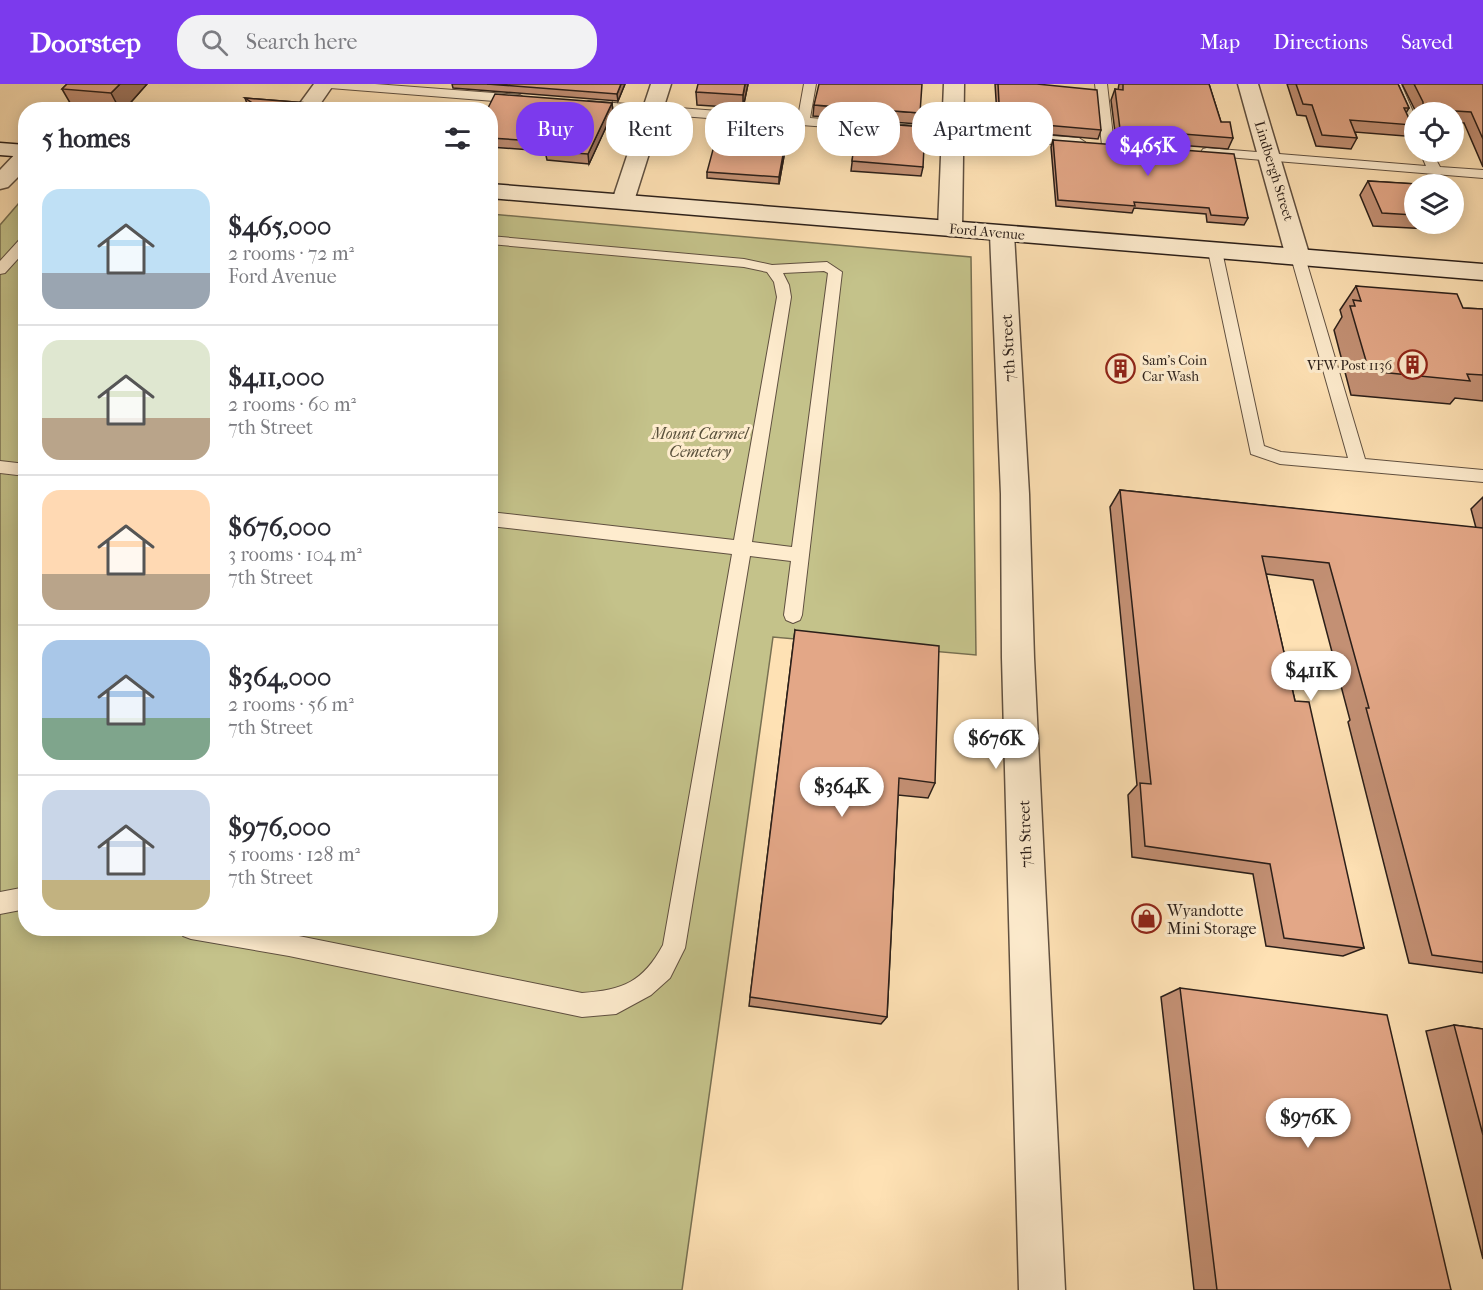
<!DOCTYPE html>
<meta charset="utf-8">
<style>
:root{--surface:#fff;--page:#f2f2f3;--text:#2b2b33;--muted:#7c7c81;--line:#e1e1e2;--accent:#7c3aed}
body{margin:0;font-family:"IM FELL French Canon",serif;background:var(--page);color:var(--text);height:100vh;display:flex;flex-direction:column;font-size:22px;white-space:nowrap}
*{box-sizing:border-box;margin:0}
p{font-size:20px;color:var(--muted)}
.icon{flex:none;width:33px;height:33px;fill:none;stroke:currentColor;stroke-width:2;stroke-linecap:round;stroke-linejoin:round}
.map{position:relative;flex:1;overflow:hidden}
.sheet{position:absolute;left:18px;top:18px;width:480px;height:834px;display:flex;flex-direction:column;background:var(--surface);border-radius:24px;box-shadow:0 3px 15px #0003}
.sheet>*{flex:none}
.hud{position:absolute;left:516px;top:18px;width:570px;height:54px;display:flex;gap:12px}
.controls{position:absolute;left:1404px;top:18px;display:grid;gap:12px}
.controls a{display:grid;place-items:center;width:60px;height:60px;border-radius:50%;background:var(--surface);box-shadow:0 3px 15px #0003;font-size:30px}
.price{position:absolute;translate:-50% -51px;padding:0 14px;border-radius:21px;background:#fff;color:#222;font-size:20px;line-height:39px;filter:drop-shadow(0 2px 3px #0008)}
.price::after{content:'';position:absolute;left:50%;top:36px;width:18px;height:14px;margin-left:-9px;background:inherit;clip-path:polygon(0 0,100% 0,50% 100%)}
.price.active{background:var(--accent);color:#fff}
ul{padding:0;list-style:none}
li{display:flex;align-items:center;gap:18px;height:150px;padding:0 24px}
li+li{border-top:2px solid var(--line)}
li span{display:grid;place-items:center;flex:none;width:168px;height:120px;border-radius:18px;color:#555}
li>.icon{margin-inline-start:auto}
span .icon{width:72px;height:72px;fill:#fffc;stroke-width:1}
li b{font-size:26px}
h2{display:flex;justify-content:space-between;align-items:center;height:72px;padding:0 24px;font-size:26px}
.pill{padding:0 21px;border-radius:24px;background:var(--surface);box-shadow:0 3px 15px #0003;font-size:21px;line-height:54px}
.pill.active{background:var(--accent);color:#fff}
header{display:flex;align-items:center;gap:36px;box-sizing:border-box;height:84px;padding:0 30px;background:var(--accent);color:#fff}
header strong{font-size:28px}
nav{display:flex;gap:33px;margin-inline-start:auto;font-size:21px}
.search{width:420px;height:54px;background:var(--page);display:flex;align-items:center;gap:15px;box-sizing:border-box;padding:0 21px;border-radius:24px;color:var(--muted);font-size:22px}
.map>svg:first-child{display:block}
.green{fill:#c4c28a;stroke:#787052;stroke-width:1.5}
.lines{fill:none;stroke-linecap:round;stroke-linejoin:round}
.service-casing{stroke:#605040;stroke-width:2}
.minor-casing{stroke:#605040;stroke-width:3}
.secondary-casing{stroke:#2b1f19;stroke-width:3}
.service{fill:#feecce;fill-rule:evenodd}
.minor{fill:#feecce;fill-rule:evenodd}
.secondary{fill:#feecce;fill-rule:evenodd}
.wall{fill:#c39074;stroke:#2b1f19;stroke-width:1.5}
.shaded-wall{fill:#9f755e;stroke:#2b1f19;stroke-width:1.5}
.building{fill:#e3a787;stroke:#2b1f19;stroke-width:1.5}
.labels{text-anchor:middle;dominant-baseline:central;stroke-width:6;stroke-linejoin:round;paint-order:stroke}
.far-street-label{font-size:14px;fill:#2b1f19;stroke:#feecce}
.far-poi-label{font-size:14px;fill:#2b1f19;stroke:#feecce;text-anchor:start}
.street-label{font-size:16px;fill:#2b1f19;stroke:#feecce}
.park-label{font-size:16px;font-style:italic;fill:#59503b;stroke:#feecce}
.poi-label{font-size:16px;fill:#2b1f19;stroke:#feecce;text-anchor:start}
</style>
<header>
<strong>Doorstep</strong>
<div class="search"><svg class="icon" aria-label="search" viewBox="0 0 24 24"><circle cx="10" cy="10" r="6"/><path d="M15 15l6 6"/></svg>Search here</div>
<nav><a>Map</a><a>Directions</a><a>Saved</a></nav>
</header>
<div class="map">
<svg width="1483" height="1206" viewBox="0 0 1483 1206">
<rect width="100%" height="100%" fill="#fee1b4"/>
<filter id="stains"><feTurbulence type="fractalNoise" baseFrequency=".00333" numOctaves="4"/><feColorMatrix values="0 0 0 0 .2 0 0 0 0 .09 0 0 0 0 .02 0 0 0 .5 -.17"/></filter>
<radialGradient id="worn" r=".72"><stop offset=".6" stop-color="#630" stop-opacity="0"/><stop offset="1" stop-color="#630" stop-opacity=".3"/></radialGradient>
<path class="green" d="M25,112L26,844H490L491,130L971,173L976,571L773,553L682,1206H0V141Z"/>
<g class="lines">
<defs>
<path id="service" d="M324,0H375L520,11L526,15L520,19L330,4Z
M804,0H816L810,34L1079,54L1085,58L1079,62L588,25L582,21L588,17L798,33Z
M1095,0H1107L1114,61L1108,65L1102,61Z
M1389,0H1401L1414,30V46L1408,42Z
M1207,64L1426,82L1420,68H1432L1440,83L1483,86V94L1203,71L1201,68L1203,65Z
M490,152L744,175L772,181L827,178L842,188L802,531L800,536L793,539L786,536L784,531L791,477L750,472L685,864L670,894L651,911L616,930L582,933L289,872L191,855L183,852L180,844H259L582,909C623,906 643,898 663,861L732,470L490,442V428L734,456L777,213L774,198L767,188L744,183L490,160ZM824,187L828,189L792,463L752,458L791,213L789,201L783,189Z
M26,153V166L5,189L0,190V177L21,154Z
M1215,163L1222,167L1264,362L1281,368L1348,374L1291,173L1298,169L1305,173L1365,375L1483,386V398L1280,380L1251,370L1208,167Z
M0,377L26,380V392L0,389Z
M26,803V825L0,830V808Z"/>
<path id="minor" d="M314,0H334L316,26H295Z
M651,0H671L634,117L631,122L623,124L615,122L612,117Z
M944,0H964L962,145L958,150L950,152L942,150L938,145Z
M1238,0H1258L1310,173L1306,178L1298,180L1290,178L1286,173Z
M26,66V85L8,103L0,105V86L18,67Z
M1002,143L1010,145L1014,150L1029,410L1034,574L1065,1206H1019L1002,574L1001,410L990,150L994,145Z"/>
<path id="secondary" d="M0,59L26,61V73L0,71Z
M490,100L1483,180V196L490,114Z"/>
</defs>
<use href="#service" class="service-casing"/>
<use href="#minor" class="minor-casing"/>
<use href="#secondary" class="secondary-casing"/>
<use href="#service" class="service"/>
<use href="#minor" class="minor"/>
<use href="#secondary" class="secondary"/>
</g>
<path class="wall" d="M67,0H147L124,26H91L73,24L62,5Z
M452,0H625L618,17L453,4Z
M748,0L743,24L697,21L696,8Z
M995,0H1037L1101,46L1098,55L998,46Z
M1119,0H1209L1221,38L1233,54L1228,65L1116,56L1111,16L1115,5L1118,6Z
M1287,0H1398L1409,24L1406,29L1412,41L1405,52L1355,48L1357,54L1351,65L1316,62L1306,32L1297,31Z
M1402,0H1483V83L1464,39L1454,38V28H1416Z
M245,14L357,23L358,26H251L249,25Z
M612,19L613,28L589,80L547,76L545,67L490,63V26Z
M814,21L920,29L918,40L813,32Z
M789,38V44L779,100L707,94V88Z
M857,38L923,83L921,92L851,87Z
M1053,56L1248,134L1244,141L1207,138L1206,130L1134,124L1132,129L1056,122L1051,63Z
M1368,97L1414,100V140H1434L1430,145L1373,142L1360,111Z
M1356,202L1463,224L1483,225V317L1455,314L1450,320L1351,311L1334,246L1342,233L1340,226Z
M1120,406L1476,444L1471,425L1483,413V889L1409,879L1348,638L1350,636L1313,496L1266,490L1295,617L1364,864L1343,872L1266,862L1253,790L1132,773L1128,711L1137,701L1110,423Z
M795,546L935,699L928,714L898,711L887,933L881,940L749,922Z
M1180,904L1451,1206H1194L1161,913Z
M1454,941L1483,945V1175L1426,947Z"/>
<path class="shaded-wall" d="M120,0H147L124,26H120L111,9Z
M621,0H625L618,17L617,10Z
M745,0H748L743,24V11Z
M612,19L613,28L589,80L588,70Z
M789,38V44L779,100V93Z"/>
<path class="building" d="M67,0H120L111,9L62,5Z
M487,0H621L617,10Z
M698,0H745L743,11L696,8Z
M819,0H922L920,29L814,21Z
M998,0H1037L1097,6L1101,46L1000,37Z
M1123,0H1209L1221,38H1230L1233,54L1120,45L1115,5L1123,6Z
M1296,0H1398L1409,24H1404L1412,41L1350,36L1357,54L1322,51L1312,21L1303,20Z
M1414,0H1483V55L1471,28L1423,25V18Z
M495,10L612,19L588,70L545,67L549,58L490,54V26H487Z
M245,14L357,23L356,26H263Z
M722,32L789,38L779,93L707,88Z
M857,38L925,43L923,83L852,77Z
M1053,56L1234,70L1248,134L1211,131L1209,124L1134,118L1135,122L1058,116Z
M1368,97L1418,100H1414V131L1382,129Z
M1356,202L1457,210L1463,224L1483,225V291L1467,290L1470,297L1369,287L1350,222H1355L1353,216L1361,217Z
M1120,406L1483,444V878L1432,871L1366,624H1369L1329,479L1262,472L1295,617L1309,618L1364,864L1284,854L1270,780L1145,762L1140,699L1151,700Z
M795,546L939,562L935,699L899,694L887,933L750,913Z
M1180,904L1387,931L1451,1206H1217Z
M1454,941L1483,945V1051Z"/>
<defs>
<symbol id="building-ring" viewBox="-11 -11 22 22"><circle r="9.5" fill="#feecce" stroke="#8f2418" stroke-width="1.5"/><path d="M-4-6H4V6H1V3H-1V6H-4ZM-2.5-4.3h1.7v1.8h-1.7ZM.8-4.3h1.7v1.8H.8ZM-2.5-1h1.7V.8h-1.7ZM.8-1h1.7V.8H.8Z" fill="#8f2418"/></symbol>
<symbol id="shop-ring" viewBox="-11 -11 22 22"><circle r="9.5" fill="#feecce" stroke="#8f2418" stroke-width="1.5"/><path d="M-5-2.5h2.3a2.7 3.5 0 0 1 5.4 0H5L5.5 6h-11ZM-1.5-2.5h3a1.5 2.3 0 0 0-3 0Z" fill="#8f2418"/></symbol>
</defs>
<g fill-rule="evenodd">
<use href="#building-ring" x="1396" y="264" width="33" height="33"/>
<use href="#building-ring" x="1104" y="268" width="33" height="33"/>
<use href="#shop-ring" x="1130" y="818" width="33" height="33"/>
</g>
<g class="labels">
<g class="far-street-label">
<text transform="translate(1274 87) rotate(73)">Lindbergh Street</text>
<text transform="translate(987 148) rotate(5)">Ford Avenue</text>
</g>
<g class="far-poi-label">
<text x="1142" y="276">Sam's Coin<tspan x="1142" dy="16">Car Wash</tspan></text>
<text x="1392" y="281" text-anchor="end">VFW Post 1136</text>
</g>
<g class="street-label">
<text transform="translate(1008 264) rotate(-93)">7th Street</text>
<text transform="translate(1025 750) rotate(-92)">7th Street</text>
</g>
<g class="park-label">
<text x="700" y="349">Mount Carmel<tspan x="700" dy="18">Cemetery</tspan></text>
</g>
<g class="poi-label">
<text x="1167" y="826">Wyandotte<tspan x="1167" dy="18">Mini Storage</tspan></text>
</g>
</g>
<rect width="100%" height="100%" filter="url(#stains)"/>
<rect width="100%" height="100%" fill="url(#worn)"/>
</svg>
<div class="controls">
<a><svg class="icon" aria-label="locate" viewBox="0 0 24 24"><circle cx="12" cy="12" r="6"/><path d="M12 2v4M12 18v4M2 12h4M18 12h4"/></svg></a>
<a><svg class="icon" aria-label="layers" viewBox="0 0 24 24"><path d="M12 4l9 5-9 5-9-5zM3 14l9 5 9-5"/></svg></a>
</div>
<b class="price active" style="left:1148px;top:93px">$465K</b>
<b class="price" style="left:1311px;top:618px">$411K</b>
<b class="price" style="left:996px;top:686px">$676K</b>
<b class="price" style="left:842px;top:734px">$364K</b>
<b class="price" style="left:1308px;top:1065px">$976K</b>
<div class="hud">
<a class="pill active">Buy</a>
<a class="pill">Rent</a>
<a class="pill">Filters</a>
<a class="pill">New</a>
<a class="pill">Apartment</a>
</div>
<section class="sheet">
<h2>5 homes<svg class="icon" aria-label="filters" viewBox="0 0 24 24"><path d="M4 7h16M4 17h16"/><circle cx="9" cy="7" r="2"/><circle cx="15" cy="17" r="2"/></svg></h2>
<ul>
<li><span style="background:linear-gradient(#bfe0f5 70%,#9aa5b1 0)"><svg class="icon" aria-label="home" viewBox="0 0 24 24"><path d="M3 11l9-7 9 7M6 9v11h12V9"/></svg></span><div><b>$465,000</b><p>2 rooms · 72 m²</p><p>Ford Avenue</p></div></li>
<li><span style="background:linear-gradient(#dfe7d0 65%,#b9a48a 0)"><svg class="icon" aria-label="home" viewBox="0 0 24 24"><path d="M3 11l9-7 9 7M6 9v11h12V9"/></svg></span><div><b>$411,000</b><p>2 rooms · 60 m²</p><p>7th Street</p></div></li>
<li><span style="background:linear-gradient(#ffd9b3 70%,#b9a48a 0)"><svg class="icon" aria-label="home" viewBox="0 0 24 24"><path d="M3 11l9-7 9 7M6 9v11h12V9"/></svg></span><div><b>$676,000</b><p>3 rooms · 104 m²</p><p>7th Street</p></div></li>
<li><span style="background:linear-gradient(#a9c7e8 65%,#7fa58c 0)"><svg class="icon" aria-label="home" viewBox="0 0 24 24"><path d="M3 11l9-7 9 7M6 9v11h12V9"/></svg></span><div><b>$364,000</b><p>2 rooms · 56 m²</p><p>7th Street</p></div></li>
<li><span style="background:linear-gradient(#c9d6e8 75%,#c2b280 0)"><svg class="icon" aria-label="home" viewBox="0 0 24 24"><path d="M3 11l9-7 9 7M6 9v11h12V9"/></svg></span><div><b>$976,000</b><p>5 rooms · 128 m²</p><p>7th Street</p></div></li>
</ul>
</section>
</div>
